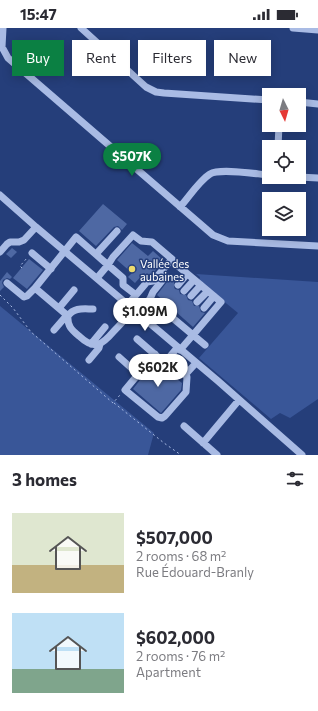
<!DOCTYPE html>
<meta charset="utf-8">
<style>
:root{--surface:#fff;--page:#f7f7f7;--text:#2b2b33;--muted:#7c7c81;--accent:#0b8043}
body{margin:0;font-family:Commissioner,sans-serif;background:var(--page);color:var(--text);height:100vh;display:flex;flex-direction:column;font-size:15px;white-space:nowrap}
*{box-sizing:border-box;margin:0}
p{font-size:13px;color:var(--muted)}
.icon{flex:none;width:22px;height:22px;fill:none;stroke:currentColor;stroke-width:2;stroke-linecap:round;stroke-linejoin:round}
.map{position:relative;height:427px;overflow:hidden}
.drawer{display:flex;flex-direction:column;background:var(--surface);flex:1}
.drawer>*{flex:none}
.hud{position:absolute;left:12px;top:12px;width:294px;height:36px;display:flex;gap:8px}
.needle{width:26px;rotate:175deg}
.tools{position:absolute;left:262px;top:60px;display:grid;gap:8px}
.tools a{display:grid;place-items:center;width:44px;height:44px;border-radius:0px;background:var(--surface);box-shadow:0 2px 10px #0003;font-size:20px}
.price{position:absolute;translate:-50% -34px;padding:0 9px;border-radius:14px;background:#fff;color:#222;font-size:13px;line-height:26px;filter:drop-shadow(0 1px 2px #0008)}
.price::after{content:'';position:absolute;left:50%;top:24px;width:12px;height:9px;margin-left:-6px;background:inherit;clip-path:polygon(0 0,100% 0,50% 100%)}
.price.on{background:var(--accent);color:#fff}
ul{padding:0;list-style:none}
li{display:flex;align-items:center;gap:12px;height:100px;padding:0 12px}
li span{display:grid;place-items:center;flex:none;width:112px;height:80px;border-radius:0px;color:#555}
li>.icon{margin-inline-start:auto}
span .icon{width:48px;height:48px;fill:#fffc;stroke-width:1}
li b{font-size:17px}
h2{display:flex;justify-content:space-between;align-items:center;height:48px;padding:0 12px;font-size:17px}
.tag{padding:0 14px;border-radius:0px;background:var(--surface);box-shadow:0 2px 10px #0003;font-size:14px;line-height:36px}
.tag.on{background:var(--accent);color:#fff}
.status{display:flex;justify-content:space-between;align-items:center;height:28px;padding:0 20px;background:var(--surface);direction:ltr}
.status svg{height:11px;fill:currentColor}
.map>svg:first-child{display:block}
.green{fill:#395698}
.building{fill:#4e68a3}
.lines{fill:none;stroke-linecap:round;stroke-linejoin:round}
.path{stroke:#a9bbe4;stroke-width:1;stroke-dasharray:2 3;stroke-linecap:butt}
.minor{stroke:#a9bbe4;stroke-width:7}
.poi-dot{fill:#eddb6d;stroke:#253e7a;stroke-width:1.5}
.labels{text-anchor:middle;dominant-baseline:central;stroke-width:3;stroke-linejoin:round;paint-order:stroke}
.poi-label{font-size:11px;fill:#fff;stroke:#253e7a;text-anchor:start}
</style>
<div class="status"><b>15:47</b><svg viewBox="0 0 49 12"><path d="M0 12V9h3v3zM5 12V6h3v6zM10 12V3h3v9zM15 12V0h3v12zM26 1h20v11H26zM47 4h2v5h-2z"/></svg></div>
<div class="map">
<svg width="318" height="427" viewBox="0 0 318 427">
<rect width="100%" height="100%" fill="#253e7a"/>
<path class="green" d="M196,246L318,254V371L290,390L280,385L271,391L199,330L238,285L199,253L200,249Z
M0,278L154,405L148,427H0Z"/>
<path class="building" d="M103,176L127,196L122,202L118,198L114,199L96,218L79,203Z
M132,215L148,228L153,223L164,233L150,248L148,249L144,245L135,255L128,249L132,245L117,232Z
M12,220L17,224L11,230L6,226Z
M29,231L43,242L27,261L13,250Z
M7,244L12,249L10,251L7,250L3,252L2,255L4,259L0,263V253Z
M170,250L174,254V259L175,261L179,262L180,266L186,267L188,272L192,273L194,278H199L201,284L205,285L193,299L157,267Z
M155,333L158,335L157,339L159,342L162,343L165,342L182,355L181,362L161,385L133,361Z"/>
<g class="lines">
<path class="path" d="M22,240L20,238L27,230
M0,267L13,280L31,304L113,375L120,367
M114,375L164,415L181,427"/>
<path class="minor" d="M3,0L2,19L8,30L213,207L228,213L318,218
M81,0L146,59L156,64L164,65L269,72
M293,0L318,2
M299,74L318,76
M278,119L279,97
M299,149L318,150
M0,167L36,199L218,353L302,427
M180,179C189,169 199,153 210,146C220,140 256,146 269,147
M0,224L7,216L10,214H19L24,212L36,199
M32,225L51,241
M96,226L117,203
M178,238L221,274L193,307L205,317
M97,250L108,237L123,250V257L136,267L127,277
M7,255L24,269L27,268L35,260
M178,257L187,246
M184,263L194,252
M191,268L201,257
M150,271L153,264L165,249
M197,274L208,263
M59,280L74,262
M204,280L214,268
M133,282C127,289 121,296 114,303C102,317 95,323 79,308C72,302 67,298 68,288L35,260L76,209L108,237L113,229L133,207L141,213L152,214L172,231L153,253L147,254L136,267
M137,285L150,271L193,307L180,322
M68,288C74,279 84,281 93,281
M54,302L67,287
M137,311L159,330L167,332L162,338
M91,316L105,299
M177,320L167,332L185,347L196,335
M155,326L125,362L158,389L162,390L165,388L186,364L187,349L185,347
M119,329L138,346
M89,332L99,320L100,316
M184,398L217,427
M203,415L239,372"/>
</g>
<circle class="poi-dot" cx="132" cy="241" r="4"/>
<g class="labels">
<g class="poi-label">
<text x="140" y="235">Vallée des<tspan x="140" dy="13">aubaines</tspan></text>
</g>
</g>
</svg>
<div class="tools">
<a><svg class="needle" viewBox="-14 -14 28 28"><path d="M0-13l5 13h-10z" fill="#e53935"/><path d="M0 13l5-13h-10z" fill="#7c7c81"/></svg></a>
<a><svg class="icon" aria-label="locate" viewBox="0 0 24 24"><circle cx="12" cy="12" r="6"/><path d="M12 2v4M12 18v4M2 12h4M18 12h4"/></svg></a>
<a><svg class="icon" aria-label="layers" viewBox="0 0 24 24"><path d="M12 4l9 5-9 5-9-5zM3 14l9 5 9-5"/></svg></a>
</div>
<b class="price on" style="left:132px;top:149px">$507K</b>
<b class="price" style="left:145px;top:304px">$1.09M</b>
<b class="price" style="left:158px;top:360px">$602K</b>
<div class="hud">
<a class="tag on">Buy</a>
<a class="tag">Rent</a>
<a class="tag">Filters</a>
<a class="tag">New</a>
</div>
</div>
<section class="drawer">
<h2>3 homes<svg class="icon" aria-label="filters" viewBox="0 0 24 24"><path d="M4 7h16M4 17h16"/><circle cx="9" cy="7" r="2"/><circle cx="15" cy="17" r="2"/></svg></h2>
<ul>
<li><span style="background:linear-gradient(#dfe7d0 65%,#c2b280 0)"><svg class="icon" aria-label="home" viewBox="0 0 24 24"><path d="M3 11l9-7 9 7M6 9v11h12V9"/></svg></span><div><b>$507,000</b><p>2 rooms · 68 m²</p><p>Rue Édouard-Branly</p></div></li>
<li><span style="background:linear-gradient(#bfe0f5 70%,#7fa58c 0)"><svg class="icon" aria-label="home" viewBox="0 0 24 24"><path d="M3 11l9-7 9 7M6 9v11h12V9"/></svg></span><div><b>$602,000</b><p>2 rooms · 76 m²</p><p>Apartment</p></div></li>
</ul>
</section>
